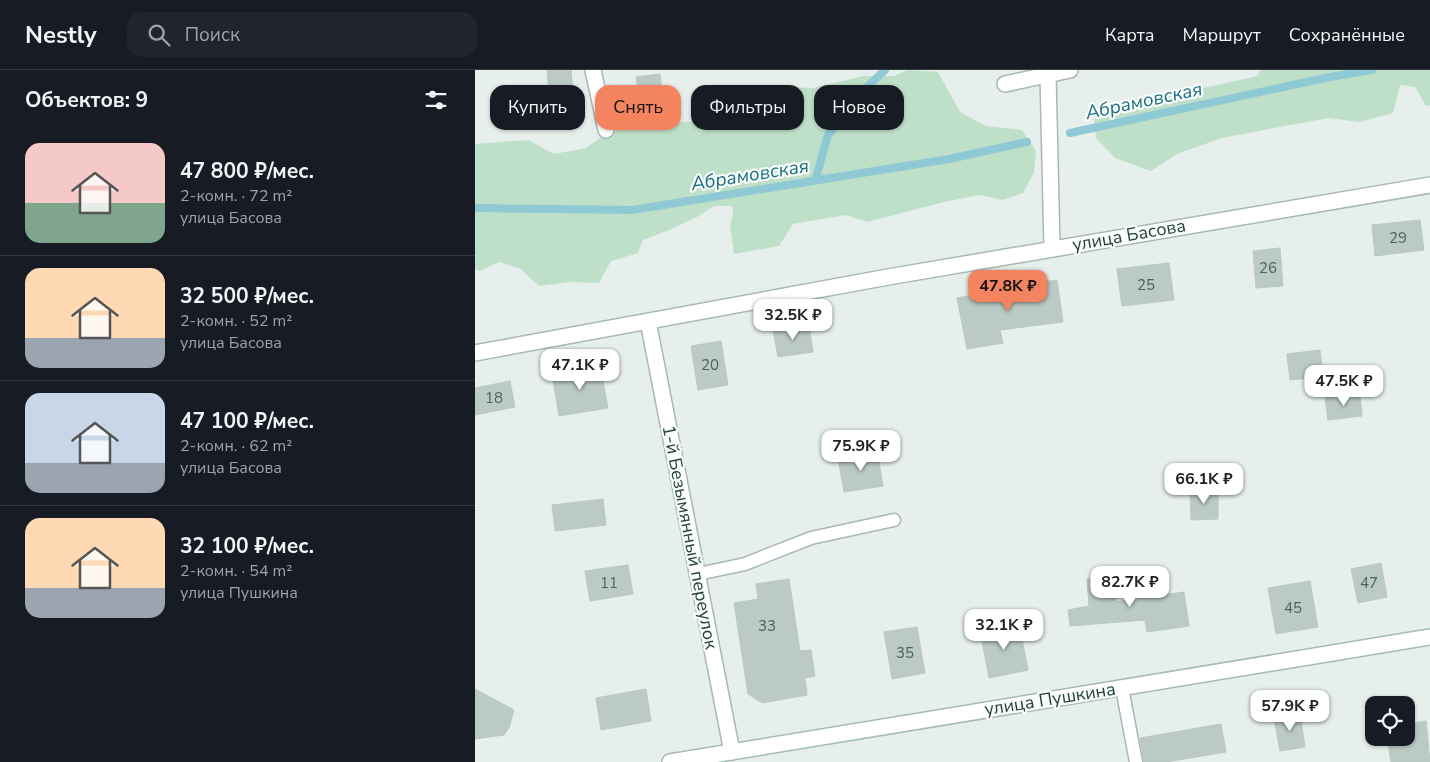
<!DOCTYPE html>
<html lang="ru">
<meta charset="utf-8">
<style>
:root{--surface:#171b24;--page:#20242c;--text:#f1f3f6;--muted:#9ea1a6;--line:#363941;--accent:#f4845f}
body{margin:0;font-family:"Nunito Sans",sans-serif;background:var(--page);color:var(--text);height:100vh;display:flex;flex-direction:column;font-size:19px;white-space:nowrap}
*{box-sizing:border-box;margin:0}
p{font-size:16px;color:var(--muted)}
.icon{flex:none;width:28px;height:28px;fill:none;stroke:currentColor;stroke-width:2;stroke-linecap:round;stroke-linejoin:round}
.map{position:relative;flex:1;overflow:hidden}
.drawer{display:flex;flex-direction:column;background:var(--surface);width:475px}
.drawer>*{flex:none}
.banner{position:absolute;left:15px;top:15px;width:475px;height:45px;display:flex;gap:10px}
.tools{position:absolute;left:890px;top:626px;display:grid;gap:10px}
.tools a{display:grid;place-items:center;width:50px;height:50px;border-radius:10px;background:var(--surface);box-shadow:0 1px 4px #0004;font-size:25px}
.price{position:absolute;translate:-50% -42px;padding:0 11px;border-radius:10px;background:#fff;color:#222;font-size:16px;line-height:32px;filter:drop-shadow(0 1px 2px #0008)}
.price::after{content:'';position:absolute;left:50%;top:30px;width:15px;height:11px;margin-left:-8px;background:inherit;clip-path:polygon(0 0,100% 0,50% 100%)}
.price.current{background:var(--accent);color:#111}
ul{padding:0;list-style:none}
li{display:flex;align-items:center;gap:15px;height:125px;padding:0 25px}
li+li{border-top:1px solid var(--line)}
li span{display:grid;place-items:center;flex:none;width:140px;height:100px;border-radius:15px;color:#555}
li>.icon{margin-inline-start:auto}
span .icon{width:60px;height:60px;fill:#fffc;stroke-width:1}
li b{font-size:21px}
h2{display:flex;justify-content:space-between;align-items:center;height:60px;padding:0 25px;font-size:21px}
.chip{padding:0 18px;border-radius:15px;background:var(--surface);box-shadow:0 1px 4px #0004;font-size:18px;line-height:45px}
.chip.current{background:var(--accent);color:#111}
header{display:flex;align-items:center;gap:30px;box-sizing:border-box;height:70px;padding:0 25px;background:var(--surface);border-bottom:1px solid var(--line)}
header strong{font-size:24px}
nav{display:flex;gap:28px;margin-inline-start:auto;font-size:18px}
.search{width:350px;height:45px;background:var(--page);display:flex;align-items:center;gap:12px;box-sizing:border-box;padding:0 18px;border-radius:15px;color:var(--muted);font-size:19px}
main{display:flex;flex:1;min-height:0}
.map>svg:first-child{display:block}
.green{fill:#bfe0c8}
.lines{fill:none;stroke-linecap:round;stroke-linejoin:round}
.stream{stroke:#8ec9d4;stroke-width:8}
.building{fill:#bbcac4;stroke:#b8c9c2}
.lane-casing{stroke:#a8b8b2;stroke-width:15}
.street-casing{stroke:#a8b8b2;stroke-width:18}
.secondary-casing{stroke:#a4bbb3;stroke-width:18}
.lane{stroke:#fff;stroke-width:12}
.street{stroke:#fff;stroke-width:15}
.secondary{stroke:#fff;stroke-width:15}
.labels{text-anchor:middle;dominant-baseline:central;stroke-width:4.5;stroke-linejoin:round;paint-order:stroke}
.number-label{font-size:15px;fill:#4a645c}
.street-label{font-size:18px;fill:#24423a;stroke:#f7fbf9}
.water-label{font-size:19px;font-style:italic;fill:#1c6f80;stroke:#f7fbf9}
</style>
<header>
<strong>Nestly</strong>
<div class="search"><svg class="icon" aria-label="search" viewBox="0 0 24 24"><circle cx="10" cy="10" r="6"/><path d="M15 15l6 6"/></svg>Поиск</div>
<nav><a>Карта</a><a>Маршрут</a><a>Сохранённые</a></nav>
</header>
<main>
<section class="drawer">
<h2>Объектов: 9<svg class="icon" aria-label="filters" viewBox="0 0 24 24"><path d="M4 7h16M4 17h16"/><circle cx="9" cy="7" r="2"/><circle cx="15" cy="17" r="2"/></svg></h2>
<ul>
<li><span style="background:linear-gradient(#f6c9c9 60%,#7fa58c 0)"><svg class="icon" aria-label="home" viewBox="0 0 24 24"><path d="M3 11l9-7 9 7M6 9v11h12V9"/></svg></span><div><b>47 800 ₽/мес.</b><p>2-комн. · 72 m²</p><p>улица Басова</p></div></li>
<li><span style="background:linear-gradient(#ffd9b3 70%,#9aa5b1 0)"><svg class="icon" aria-label="home" viewBox="0 0 24 24"><path d="M3 11l9-7 9 7M6 9v11h12V9"/></svg></span><div><b>32 500 ₽/мес.</b><p>2-комн. · 52 m²</p><p>улица Басова</p></div></li>
<li><span style="background:linear-gradient(#c9d6e8 70%,#9aa5b1 0)"><svg class="icon" aria-label="home" viewBox="0 0 24 24"><path d="M3 11l9-7 9 7M6 9v11h12V9"/></svg></span><div><b>47 100 ₽/мес.</b><p>2-комн. · 62 m²</p><p>улица Басова</p></div></li>
<li><span style="background:linear-gradient(#ffd9b3 70%,#9aa5b1 0)"><svg class="icon" aria-label="home" viewBox="0 0 24 24"><path d="M3 11l9-7 9 7M6 9v11h12V9"/></svg></span><div><b>32 100 ₽/мес.</b><p>2-комн. · 54 m²</p><p>улица Пушкина</p></div></li>
</ul>
</section>
<div class="map">
<svg width="955" height="692" viewBox="0 0 955 692">
<rect width="100%" height="100%" fill="#e6efeb"/>
<path class="green" d="M433,0L463,2L485,42L511,56L547,60L561,81L559,102L548,123L528,130L504,125L469,132L392,152L371,145L318,154L304,176L259,184L255,155L258,144L257,136H239L222,147L194,160L168,170L163,183L136,191L124,213L96,212L64,216L46,199L24,192L5,201L0,199V74L53,70L79,84L111,78L125,68L144,59L174,54L248,50L268,43L279,26L311,17L338,18L389,6H419Z
M786,0H955V35L951,36L940,17L925,15L918,43L884,52L854,48L799,58L747,68L702,84L676,101L640,88L621,68L619,49L659,29L715,21L782,6Z"/>
<g class="lines">
<path class="stream" d="M595,63L855,7L897,0
M340,111L353,65L387,22L410,0
M0,138L157,140L474,89L552,72"/>
</g>
<path class="building" d="M72,0H96L98,21L106,20L110,47L75,52L71,25H74Z
M185,4L188,30L165,34L161,7Z
M945,150L949,180L900,186L897,155Z
M805,178L808,216L781,218L778,181Z
M694,193L699,230L647,236L642,199Z
M582,210L588,252L525,260L528,273L492,279L482,228L553,215V214Z
M334,254L338,282L303,287L298,260Z
M246,271L253,315L223,320L216,276Z
M845,280L848,307L815,310L812,284Z
M125,296L133,338L84,346L77,304Z
M35,311L40,337L0,345V318Z
M885,324L887,346L853,350L850,327Z
M402,381L408,416L369,422L363,388Z
M743,420V449L716,450L715,421Z
M128,429L131,455L80,461L77,435Z
M906,493L912,527L883,533L876,499Z
M153,495L158,524L115,531L110,501Z
M639,507L641,532L709,522L714,556L672,562L670,550L595,556L593,540L614,536L612,509Z
M314,509L325,581L336,580L340,606L330,608L332,625L287,633L273,624L259,533L283,529L281,514Z
M835,511L843,557L801,564L793,518Z
M544,554L553,600L514,608L505,561Z
M442,557L450,603L417,609L409,562Z
M0,619L39,640L34,658L29,665L0,669Z
M171,619L176,651L126,660L121,628Z
M825,643L830,677L805,681L799,647Z
M951,651L955,692H916L912,668H931V654Z
M746,654L751,682L691,692H669L665,668Z"/>
<g class="lines">
<defs>
<path id="lane" d="M223,504L270,494L336,468L419,450
M647,618L661,692"/>
<path id="street" d="M118,0L131,60
M573,5L577,178
M530,14L595,0
M173,251L257,682
M0,283L413,207L955,115"/>
<path id="secondary" d="M195,692L955,567"/>
</defs>
<use href="#lane" class="lane-casing"/>
<use href="#street" class="street-casing"/>
<use href="#secondary" class="secondary-casing"/>
<use href="#lane" class="lane"/>
<use href="#street" class="street"/>
<use href="#secondary" class="secondary"/>
</g>
<g class="labels">
<g class="number-label">
<text x="923" y="168">29</text>
<text x="793" y="198">26</text>
<text x="671" y="215">25</text>
<text x="235" y="295">20</text>
<text x="19" y="328">18</text>
<text x="134" y="513">11</text>
<text x="894" y="513">47</text>
<text x="818" y="538">45</text>
<text x="292" y="556">33</text>
<text x="430" y="583">35</text>
</g>
<g class="street-label">
<text transform="translate(654 165) rotate(-10)">улица Басова</text>
<text transform="translate(215 467) rotate(79)">1-й Безымянный переулок</text>
<text transform="translate(575 629) rotate(-9)">улица Пушкина</text>
</g>
<g class="water-label">
<text transform="translate(669 31) rotate(-12)">Абрамовская</text>
<text transform="translate(275 105) rotate(-9)">Абрамовская</text>
</g>
</g>
</svg>
<div class="tools">
<a><svg class="icon" aria-label="locate" viewBox="0 0 24 24"><circle cx="12" cy="12" r="6"/><path d="M12 2v4M12 18v4M2 12h4M18 12h4"/></svg></a>
</div>
<b class="price current" style="left:533px;top:242px">47.8K ₽</b>
<b class="price" style="left:318px;top:271px">32.5K ₽</b>
<b class="price" style="left:105px;top:321px">47.1K ₽</b>
<b class="price" style="left:869px;top:337px">47.5K ₽</b>
<b class="price" style="left:386px;top:402px">75.9K ₽</b>
<b class="price" style="left:729px;top:435px">66.1K ₽</b>
<b class="price" style="left:655px;top:538px">82.7K ₽</b>
<b class="price" style="left:529px;top:581px">32.1K ₽</b>
<b class="price" style="left:815px;top:662px">57.9K ₽</b>
<div class="banner">
<a class="chip">Купить</a>
<a class="chip current">Снять</a>
<a class="chip">Фильтры</a>
<a class="chip">Новое</a>
</div>
</div>
</main>
